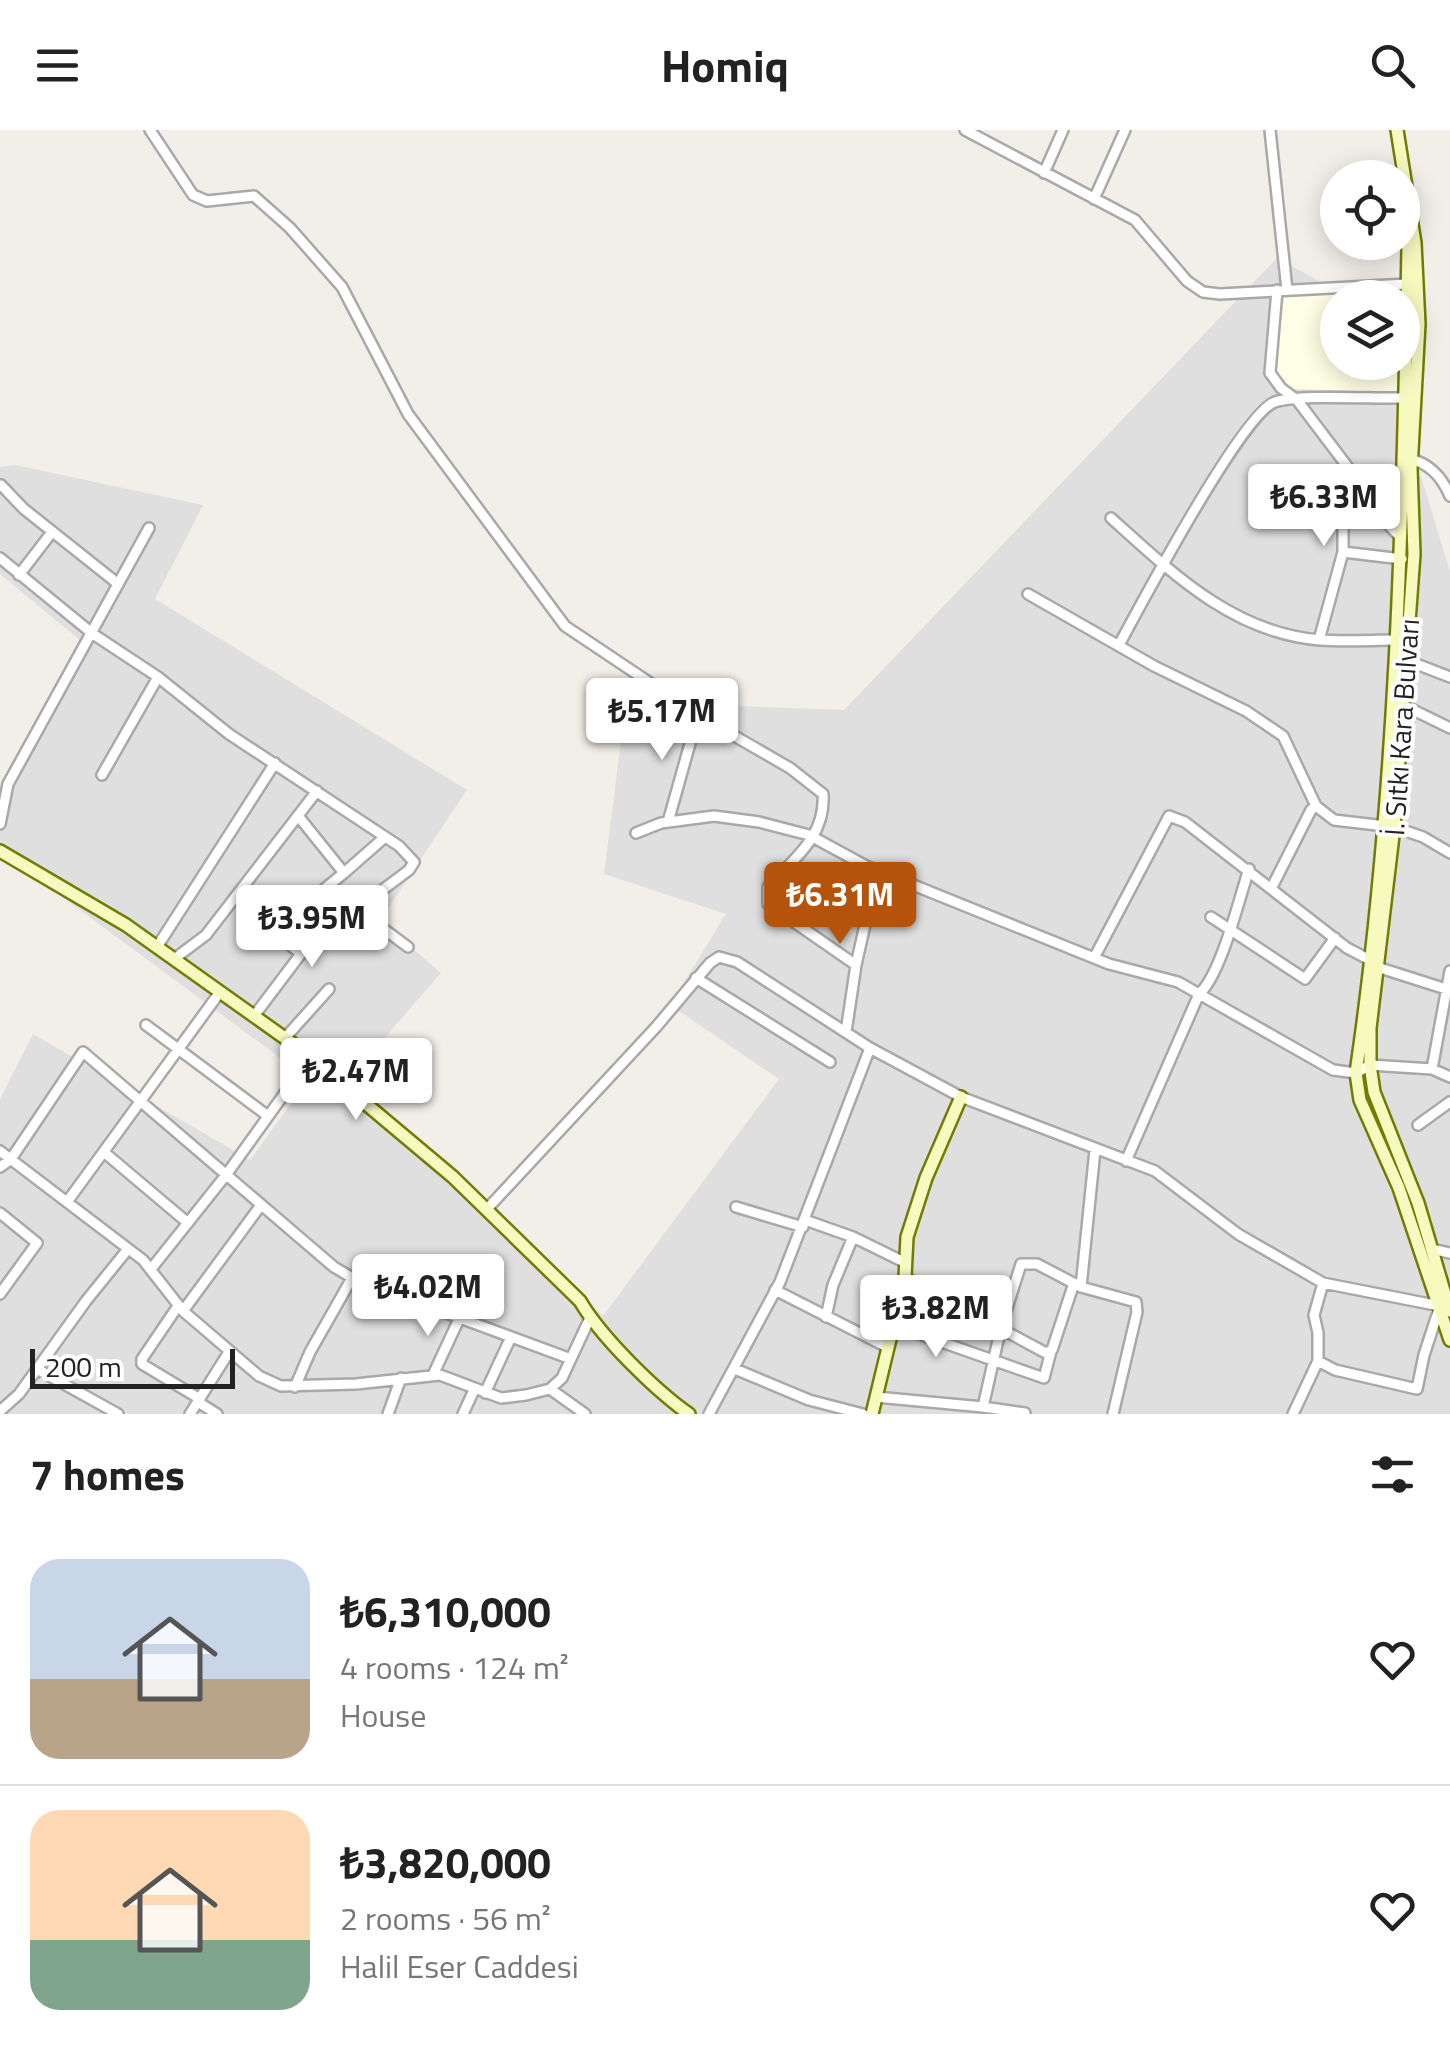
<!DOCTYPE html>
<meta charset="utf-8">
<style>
:root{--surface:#fff;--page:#f6f6f6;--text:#222;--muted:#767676;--line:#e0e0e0;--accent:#b45309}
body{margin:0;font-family:"Titillium Web",sans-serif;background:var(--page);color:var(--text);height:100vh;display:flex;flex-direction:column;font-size:38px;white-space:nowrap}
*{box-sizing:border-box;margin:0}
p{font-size:32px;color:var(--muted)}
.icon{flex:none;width:55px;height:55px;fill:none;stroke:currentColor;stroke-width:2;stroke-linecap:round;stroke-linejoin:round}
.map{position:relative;height:1284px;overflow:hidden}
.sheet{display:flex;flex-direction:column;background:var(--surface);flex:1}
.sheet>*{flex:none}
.controls{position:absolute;left:1320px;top:30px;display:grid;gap:20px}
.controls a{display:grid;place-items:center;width:100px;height:100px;border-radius:50%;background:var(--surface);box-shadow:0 5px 25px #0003;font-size:50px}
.scale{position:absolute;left:30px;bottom:25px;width:205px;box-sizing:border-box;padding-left:10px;border:5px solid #222;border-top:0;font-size:28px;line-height:35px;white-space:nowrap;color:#222;-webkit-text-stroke:8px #fff;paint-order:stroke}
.price{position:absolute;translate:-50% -85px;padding:0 22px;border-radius:10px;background:#fff;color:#222;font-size:32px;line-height:65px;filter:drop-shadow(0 2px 5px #0008)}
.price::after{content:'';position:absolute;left:50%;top:60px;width:30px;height:22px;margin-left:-15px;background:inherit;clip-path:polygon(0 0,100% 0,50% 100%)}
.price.selected{background:var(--accent);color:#fff}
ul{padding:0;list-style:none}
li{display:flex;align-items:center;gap:30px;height:250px;padding:0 30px}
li+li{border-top:2px solid var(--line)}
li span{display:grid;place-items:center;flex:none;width:280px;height:200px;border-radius:30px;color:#555}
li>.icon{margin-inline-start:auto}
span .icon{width:120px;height:120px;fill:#fffc;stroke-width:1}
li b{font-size:42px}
h2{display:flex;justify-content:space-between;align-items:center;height:120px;padding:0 30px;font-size:42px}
header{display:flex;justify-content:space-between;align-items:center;height:130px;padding:0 30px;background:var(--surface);font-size:45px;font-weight:700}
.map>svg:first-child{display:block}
.residential{fill:#e0dfdf}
.education{fill:#ffffe5}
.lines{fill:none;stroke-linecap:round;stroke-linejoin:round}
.street-casing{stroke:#a9a9a9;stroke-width:14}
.secondary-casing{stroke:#707d05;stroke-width:16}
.street{stroke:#fff;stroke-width:9}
.secondary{stroke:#f7fabf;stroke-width:11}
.labels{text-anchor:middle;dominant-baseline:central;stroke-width:8;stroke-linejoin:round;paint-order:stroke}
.street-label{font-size:28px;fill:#222;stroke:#fff}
</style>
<header><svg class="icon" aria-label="menu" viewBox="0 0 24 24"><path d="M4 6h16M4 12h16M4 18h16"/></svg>Homiq<svg class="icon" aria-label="search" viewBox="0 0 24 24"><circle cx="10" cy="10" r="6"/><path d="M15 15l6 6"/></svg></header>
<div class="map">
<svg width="1450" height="1284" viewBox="0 0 1450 1284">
<rect width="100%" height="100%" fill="#f2efe9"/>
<path class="residential" d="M1277,128L1348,167L1338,168V232L1386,233L1450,441V1284H0V969L33,904L250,1030L309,949L0,721V685L87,516L0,444V337L15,335L203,375L155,469L467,660L380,790L441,843L347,951L603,1186L779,949L670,875L726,784L604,744L626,572L844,580Z"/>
<path class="education" d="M1286,156L1398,159V167L1338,168V232L1400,233V262L1290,259L1273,241Z"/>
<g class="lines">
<defs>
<path id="street" d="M150,0L193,65L207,71L254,66L290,98L342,157L408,284L565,496L698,585L790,638L823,664C826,706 794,729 768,757V774L856,835
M965,0L1135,90L1187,151L1203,162L1220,164L1407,154
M1270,0L1287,160
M1044,43L1063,0
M1094,69L1125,0
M1277,160L1270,243L1281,258L1297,270L1350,340L1373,379L1400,407
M1406,328C1428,332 1441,345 1450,366
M1,355L24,379L117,453
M1343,381V422
M1111,388C1172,443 1233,503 1320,510C1345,512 1372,510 1397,510
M0,428L93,504L158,547L229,604L399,716L414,732L409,740L357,779L340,772L328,756L344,743L299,687
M19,445L52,402
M1028,464L1154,536L1246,581L1283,606L1316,676L1334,690L1394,697L1423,707L1450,723
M1319,510L1343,422L1402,429
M1119,515C1140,476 1243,282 1275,272C1298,264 1375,269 1405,268
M1406,530L1450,547
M1403,575L1450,598
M102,645L158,547
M668,692L698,585
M0,694L8,654L149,398
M636,703L661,693L714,686L759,692L809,705L866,736L1109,834L1178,852L1333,940L1356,943L1370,935L1432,939L1450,947
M344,743L385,707
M1272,757L1311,680L1316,676
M357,779L408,817
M1211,787L1305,849L1335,808
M157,817L275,633
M300,823L272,801L328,756
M1094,828L1169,686L1185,692L1347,818L1370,830
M174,829L206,805L317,661
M1377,837L1446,859
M696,848L830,932
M254,886L340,772
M146,895L268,986
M846,902L856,835L877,741
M285,908L329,859
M1432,939L1450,841
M1418,995L1450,972
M0,1021L143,1130L183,1181L259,1246L281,1256L356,1254L440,1245L501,1268L526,1265L550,1259L562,1248L590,1188
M105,1023L188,1093
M1126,1031L1199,864C1221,845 1239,769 1249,739
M0,1037L11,1029L83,922L334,1137L354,1149L571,1229
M67,1072L220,862
M736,1077L803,1097
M487,1079L657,896L710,833L719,827L737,832L870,918L961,967L1155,1041L1238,1104L1323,1153L1440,1176L1424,1225L1417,1259L1335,1240L1318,1231
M0,1083L37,1113L0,1164
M805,1090L853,1107L906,1133
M1431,1119L1450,1123
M151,1139L226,1045L310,928
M905,1147L1046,1223L1052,1220L1074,1153
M1081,1157L1136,1172L1137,1182L1113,1284
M775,1160L887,1217
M178,1176L142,1229V1234L200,1269
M183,1181L261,1075
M826,1187L833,1155L853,1107
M893,1195L1044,1248L1051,1221
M37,1239L118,1284
M735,1239L809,1270L863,1284
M433,1245L459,1189
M295,1257L310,1222L352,1148
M550,1259L585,1284
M485,1263L511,1207
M876,1267L983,1277L1001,1197L1021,1134H1037L1081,1157L1095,1020
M198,1272L217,1284
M983,1277L1025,1283
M0,1281L19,1264L86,1171L128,1119
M190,1284L229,1222
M388,1284L401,1248
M463,1284L475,1258
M709,1284L780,1152L870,918
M1293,1284L1318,1231V1203L1314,1185L1323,1153"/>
<path id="secondary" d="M1397,0L1415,113L1419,194L1411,339L1414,424L1394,697L1370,898V935L1374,962L1418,1073L1450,1181
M1405,96L1408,116C1403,393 1396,669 1356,943L1360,970L1399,1058L1450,1210
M0,721L126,795L303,921L453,1047L580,1171C601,1207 655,1260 689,1284
M872,1284L905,1147L907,1107L926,1048L961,967"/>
</defs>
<use href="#street" class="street-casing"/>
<use href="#secondary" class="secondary-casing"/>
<use href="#street" class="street"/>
<use href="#secondary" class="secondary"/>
</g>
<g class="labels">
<g class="street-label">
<text transform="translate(1401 597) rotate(-86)">İ. Sıtkı Kara Bulvarı</text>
</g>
</g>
</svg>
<div class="controls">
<a><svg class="icon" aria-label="locate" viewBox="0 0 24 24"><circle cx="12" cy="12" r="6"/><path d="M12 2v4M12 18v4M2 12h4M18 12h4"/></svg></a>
<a><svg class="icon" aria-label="layers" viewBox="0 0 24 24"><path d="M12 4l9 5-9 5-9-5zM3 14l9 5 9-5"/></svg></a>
</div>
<div class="scale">200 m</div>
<b class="price" style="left:1324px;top:419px">₺6.33M</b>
<b class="price" style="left:662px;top:633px">₺5.17M</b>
<b class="price selected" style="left:840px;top:817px">₺6.31M</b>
<b class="price" style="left:312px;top:840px">₺3.95M</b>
<b class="price" style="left:356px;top:993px">₺2.47M</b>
<b class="price" style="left:428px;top:1209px">₺4.02M</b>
<b class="price" style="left:936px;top:1230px">₺3.82M</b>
</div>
<section class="sheet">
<h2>7 homes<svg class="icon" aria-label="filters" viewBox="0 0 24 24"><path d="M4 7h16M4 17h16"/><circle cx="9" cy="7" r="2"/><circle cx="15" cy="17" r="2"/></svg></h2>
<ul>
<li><span style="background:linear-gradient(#c9d6e8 60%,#b9a48a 0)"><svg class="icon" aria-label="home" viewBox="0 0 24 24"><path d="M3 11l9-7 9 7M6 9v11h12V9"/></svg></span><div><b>₺6,310,000</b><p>4 rooms · 124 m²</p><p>House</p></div><svg class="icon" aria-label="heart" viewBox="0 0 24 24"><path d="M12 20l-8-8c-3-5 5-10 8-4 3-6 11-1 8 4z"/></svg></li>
<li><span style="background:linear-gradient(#ffd9b3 65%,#7fa58c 0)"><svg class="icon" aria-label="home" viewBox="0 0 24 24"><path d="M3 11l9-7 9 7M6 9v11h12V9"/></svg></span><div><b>₺3,820,000</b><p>2 rooms · 56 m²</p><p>Halil Eser Caddesi</p></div><svg class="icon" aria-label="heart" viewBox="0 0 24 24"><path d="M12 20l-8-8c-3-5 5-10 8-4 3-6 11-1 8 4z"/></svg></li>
</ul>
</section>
